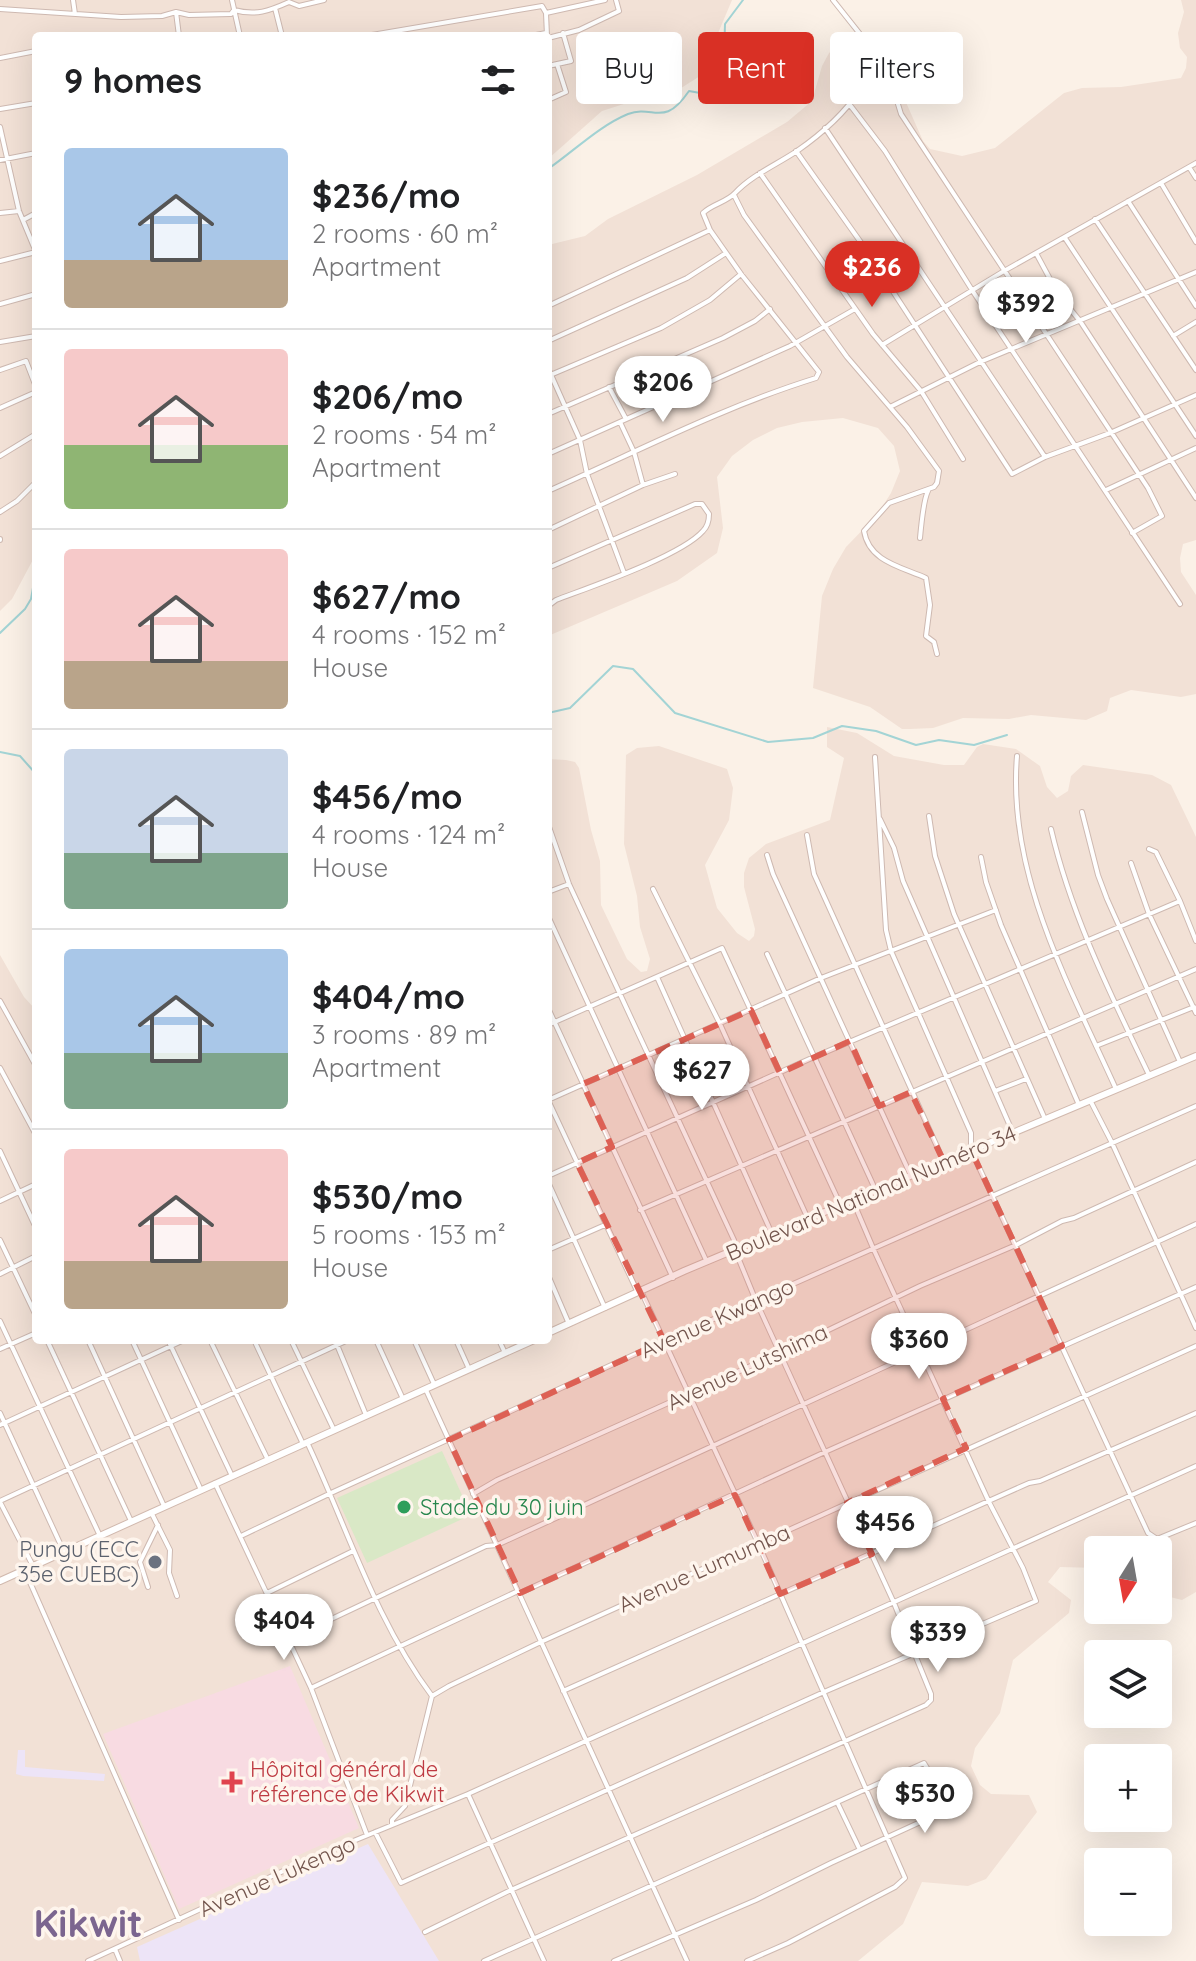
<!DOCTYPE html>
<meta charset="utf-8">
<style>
:root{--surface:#fff;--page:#f2f2f2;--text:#202124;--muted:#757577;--line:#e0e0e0;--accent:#d93025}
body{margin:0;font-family:Quicksand,sans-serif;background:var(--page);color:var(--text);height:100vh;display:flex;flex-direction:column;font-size:30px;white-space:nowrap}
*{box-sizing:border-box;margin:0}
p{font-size:26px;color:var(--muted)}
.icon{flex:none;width:44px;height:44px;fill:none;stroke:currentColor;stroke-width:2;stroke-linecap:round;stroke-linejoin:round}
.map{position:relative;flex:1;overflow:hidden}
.drawer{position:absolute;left:32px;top:32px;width:520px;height:1312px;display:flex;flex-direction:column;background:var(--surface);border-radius:8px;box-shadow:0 8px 32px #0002}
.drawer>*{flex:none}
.top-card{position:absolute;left:576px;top:32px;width:500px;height:72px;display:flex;gap:16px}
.needle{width:52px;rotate:191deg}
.controls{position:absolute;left:1084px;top:1536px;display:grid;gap:16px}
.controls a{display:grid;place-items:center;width:88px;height:88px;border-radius:8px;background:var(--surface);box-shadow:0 8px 32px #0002;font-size:40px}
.price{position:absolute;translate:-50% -68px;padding:0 18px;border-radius:28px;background:#fff;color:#222;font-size:26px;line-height:52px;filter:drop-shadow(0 2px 4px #0008)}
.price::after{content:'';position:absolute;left:50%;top:48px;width:24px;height:18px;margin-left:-12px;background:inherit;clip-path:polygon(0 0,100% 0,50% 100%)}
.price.current{background:var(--accent);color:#fff}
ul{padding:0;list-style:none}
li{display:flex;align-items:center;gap:24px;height:200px;padding:0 32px}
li+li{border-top:2px solid var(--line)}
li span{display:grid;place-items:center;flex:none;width:224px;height:160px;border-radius:8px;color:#555}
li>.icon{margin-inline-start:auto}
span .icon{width:96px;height:96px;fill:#fffc;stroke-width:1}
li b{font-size:34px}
h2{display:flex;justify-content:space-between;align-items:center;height:96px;padding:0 32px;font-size:34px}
.chip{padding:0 28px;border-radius:8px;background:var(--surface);box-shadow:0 8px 32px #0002;font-size:28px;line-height:72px}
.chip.current{background:var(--accent);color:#fff}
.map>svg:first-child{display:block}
.residential{fill:#f2e1d6}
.education{fill:#ede4f7}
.medical{fill:#f8dbe2}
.green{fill:#d9e8c6}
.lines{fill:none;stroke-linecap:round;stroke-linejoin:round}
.stream{stroke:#a3d4d5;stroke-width:2}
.street-casing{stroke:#ceb9b1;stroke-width:6}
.secondary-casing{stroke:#d1b9ae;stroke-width:8}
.street{stroke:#fff;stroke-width:4}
.secondary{stroke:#fff;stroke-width:6}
.marked{fill:#dd6054;fill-opacity:0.2;stroke:#dd6054;stroke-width:6;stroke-dasharray:16 10;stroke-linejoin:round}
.leisure-dot{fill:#2e9e5b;stroke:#fef5ed;stroke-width:3}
.worship-dot{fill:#6b7280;stroke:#fef5ed;stroke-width:3}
.health-dot{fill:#e0444e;stroke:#fef5ed;stroke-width:3}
.labels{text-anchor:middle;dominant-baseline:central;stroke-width:7;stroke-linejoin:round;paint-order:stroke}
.street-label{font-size:22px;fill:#73554d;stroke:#fef5ed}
.leisure-label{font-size:22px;fill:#27864d;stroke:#fef5ed;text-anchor:start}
.worship-label{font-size:22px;fill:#5b616d;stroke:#fef5ed;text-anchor:end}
.health-label{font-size:22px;fill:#be3a42;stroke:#fef5ed;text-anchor:start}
.town-label{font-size:38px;font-weight:bold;fill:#7b658f;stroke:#fef5ed}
</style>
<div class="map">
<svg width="1196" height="1961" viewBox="0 0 1196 1961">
<rect width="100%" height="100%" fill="#fbf1e7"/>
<path class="residential" d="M0,0H732L700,76L667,97L656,100L633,101L602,111L548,159V36H36V554L12,599L0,611Z
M1181,0H1196V540L1183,544L1180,558L1181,572L1196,595V694L1181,697L1131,690L1110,698L1107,711L1086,720L1031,715L1009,719L963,718L933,728L910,729H902L870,707L813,688L822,596L833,569L846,547L877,515L891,493L900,471L894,446L878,428L843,418L802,422L777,428L753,440L732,456L717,477L723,528L717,553L677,581L548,636V245L585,236L608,219L697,175L787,122L812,101L822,66L829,53L841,42L870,53L889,82L905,100L923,141L930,149L962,156L995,148L1064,93L1082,88L1121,87L1181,78L1186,68L1187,57L1180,48L1178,33L1184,12Z
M827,727L857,733L894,756L944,765H964L977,747L983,744L1016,749L1040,766L1047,787L1057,798L1068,791L1071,776L1083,765L1152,775L1171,785L1196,837V1592L1182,1600L1158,1594V1550H1098V1568L1060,1567L1048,1582L1071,1600L1069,1613L1013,1660L1000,1713L975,1748L971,1766L980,1785L991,1794L1029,1795L1037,1812L986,1879L968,1886L922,1882L903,1924L858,1961H0V955L24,997L36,1010V1340H548V759L566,760L575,762L579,768L591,830L600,861L601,905L627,959L641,972L647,971L650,959L640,927L637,896L624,844L626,755L637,748L659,746L727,769L733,788L729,820L705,865L717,908L737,933L749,941L754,936L755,929L744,887V873L749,858L766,844L830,820L844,758L827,747Z"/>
<path class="education" d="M18,1750H25V1767L105,1774L104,1781L23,1776L16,1774Z
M368,1844L439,1961H140L137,1947Z"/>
<path class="medical" d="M290,1666L359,1828L179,1909L103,1734Z"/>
<path class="green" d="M442,1451L471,1515L367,1563L337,1498Z"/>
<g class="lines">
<path class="stream" d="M548,169C574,151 599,126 628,114C654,104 663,129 689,91L700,93L711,84L724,57L725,24L743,0
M0,633L25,609L31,599L36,571
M548,713L570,708L613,666L633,669L675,713L768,742L813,738L842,726L876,731L916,745L939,740L974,745L1007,735
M0,752L20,756L36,774"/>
<defs>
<path id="street" d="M73,0L75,14
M232,0L240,36
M833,0L887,68L901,114L1148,488L1162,516L1132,533
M275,8L282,36
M0,9L121,17L162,16L176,12L189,15L231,14L234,10C256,16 269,11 289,2L299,6L324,0
M176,12L179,36
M546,13L605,0
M366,36L542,6L546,13L547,36
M531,36L546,33
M548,38L579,30L619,11L616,0
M0,58L36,51
M548,66L571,61L563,33
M548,100L566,92L557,64
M850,105L885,151L972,290L1180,604
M0,109L36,103
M0,127L19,211L36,252L0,261
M825,128L1045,457
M796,151L862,244L1012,474L1045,457L1110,433L1196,395
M0,160L36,153
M1189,167L1196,178
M760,173L873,334L921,391L963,459
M1161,183L1196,242
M734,195L744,215L847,357L907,427L939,471L937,483L934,487L889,503L864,531C869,562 902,567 926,578L930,605L926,636L934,642L937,654
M1128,201L1196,306
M0,213L19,211
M1095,219L1196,370
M23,220L36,213
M1065,238L1196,436
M1036,253L1058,294L1080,321L1196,498
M0,304L36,294
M548,306L710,230
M1173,336L1196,322
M548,341L687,278L726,253
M0,342L36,336
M882,345L1004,271L1196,163
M548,368L580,440L587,474L624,573
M0,370L26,361L36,387
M548,376L661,328L710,300L741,274
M609,387L626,419
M890,407L980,362L1196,272
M0,408L36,392
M548,414L723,338L755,321L770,309
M620,422L634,452L643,485
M548,454L790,346L855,309
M0,456L36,434
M1106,490L1196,448
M548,491C636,452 723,407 816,378L819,372L741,274L710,230L703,213C712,204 727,202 735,193C752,175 776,165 797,151C820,135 844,114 860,90L872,87L894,91
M0,512L17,501L36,482
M548,530L643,485L675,474
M920,538C921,527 924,499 928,491
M0,539V540
M548,568L695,504H702L709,514C709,521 708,526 703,531C681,556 590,587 556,600L548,606
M1017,756C1007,874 1069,985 1116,1089
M875,757L886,930L891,951L971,1133V1150L1148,1533L1157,1539L1196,1523
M1082,812L1098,875L1107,899L1180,1062
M929,816L935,856L954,914L1045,1119
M880,819L894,848L903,881L1013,1133
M1051,829C1071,915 1111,995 1149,1075
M807,835L814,874L944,1162
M1149,849L1156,852L1180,901L1196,941
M767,855L773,874L911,1176
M981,857L986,882L1001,925L1079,1105
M1131,863L1149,914L1196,1013
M653,889L720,1024L808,1219
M548,892L569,884
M548,916L706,1260
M767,954L876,1191
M657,977L772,1234
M0,1001L36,1066
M548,1008L673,1278
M548,1025L722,948L841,1206
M1096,1046L1194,1007
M0,1068L36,1135
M995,1091L1026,1079
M548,1100L821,978L996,910
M548,1100L638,1293
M1090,1100L1112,1143L1196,1328
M0,1151L36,1228
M548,1176L814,1057L1180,901
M548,1182L605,1308
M0,1201L36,1184
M640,1210L1196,969
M0,1240L36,1316
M548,1250L605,1225
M0,1274L36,1256
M548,1275L569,1324
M641,1291L758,1543L905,1878L895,1887L788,1943L747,1961
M0,1321L100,1536
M47,1340L131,1521
M88,1340L164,1506
M132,1340L201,1490
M168,1340L232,1476
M210,1340L268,1460
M254,1340L303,1444
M291,1340L334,1430
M335,1340L366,1415
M376,1340L403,1399
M414,1340L434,1384
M456,1340L469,1369
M499,1340L505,1353
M0,1349L36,1333
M426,1390L687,1961
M0,1413L64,1552
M0,1425L184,1340
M307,1442C347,1527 375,1620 432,1696
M215,1483L311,1688L367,1835
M473,1494L497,1480L793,1347L920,1286L1016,1245L1062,1221L1074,1218L1196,1162
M0,1501L348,1340
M0,1502L33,1566
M151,1512L170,1550L169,1573L177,1596
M241,1536L331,1493L664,1341L1196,1106
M25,1571L179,1920
M148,1587L140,1562L158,1525
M267,1593L353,1551
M520,1593L825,1452L1196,1287
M289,1639L486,1546L497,1545L1196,1224
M311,1688L518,1591
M563,1691L1029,1483L1040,1481L1196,1413
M432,1696L449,1686L543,1641L1196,1346
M468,1794L544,1961
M838,1804L859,1848
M392,1825V1820L405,1806L432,1696
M375,1832L401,1883L824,1692L1036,1601L1023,1568L989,1502L873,1248L853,1201
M425,1932L511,1890L926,1705L931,1700V1694L894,1603L756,1301L735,1250L734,1240L569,884L548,824
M115,1949L120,1961
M88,1961L307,1860L468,1794L1196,1466
M484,1961L924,1763L951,1808L831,1863L756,1900L614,1961"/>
<path id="secondary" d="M548,1333L684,1271L1196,1056
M0,1581L534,1340"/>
</defs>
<use href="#street" class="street-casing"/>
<use href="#secondary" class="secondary-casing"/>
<use href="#street" class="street"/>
<use href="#secondary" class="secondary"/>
</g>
<path class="marked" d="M751,1010L780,1073L850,1041L879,1106L911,1092L944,1162L971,1150L1062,1346L943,1399L966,1448L847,1503L872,1554L780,1594L735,1495L520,1593L449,1440L664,1341L577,1163L612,1147L583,1084Z"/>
<circle class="leisure-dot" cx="404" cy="1507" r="8"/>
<circle class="worship-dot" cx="155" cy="1562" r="8"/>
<path class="health-dot" d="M228 1770h8v8h8v8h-8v8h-8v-8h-8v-8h8z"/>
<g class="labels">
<g class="street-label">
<text transform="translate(871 1193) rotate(-23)">Boulevard National Numéro 34</text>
<text transform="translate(717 1318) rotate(-24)">Avenue Kwango</text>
<text transform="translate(747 1367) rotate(-25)">Avenue Lutshima</text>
<text transform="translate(704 1568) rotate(-24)">Avenue Lumumba</text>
<text transform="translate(277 1876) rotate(-24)">Avenue Lukengo</text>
</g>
<g class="leisure-label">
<text x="420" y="1507">Stade du 30 juin</text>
</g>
<g class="worship-label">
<text x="139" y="1549">Pungu (ECC<tspan x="139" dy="25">35e CUEBC)</tspan></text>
</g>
<g class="health-label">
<text x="250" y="1769">Hôpital général de<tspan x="250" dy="25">référence de Kikwit</tspan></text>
</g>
<g class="town-label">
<text x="88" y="1923">Kikwit</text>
</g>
</g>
</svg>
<div class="controls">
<a><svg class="needle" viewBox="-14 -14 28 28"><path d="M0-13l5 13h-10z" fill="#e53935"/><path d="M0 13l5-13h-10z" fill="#757577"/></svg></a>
<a><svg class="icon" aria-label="layers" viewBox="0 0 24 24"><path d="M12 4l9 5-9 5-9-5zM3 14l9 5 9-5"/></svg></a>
<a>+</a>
<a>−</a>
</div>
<b class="price current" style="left:872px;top:309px">$236</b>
<b class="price" style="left:1026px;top:345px">$392</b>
<b class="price" style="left:663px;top:424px">$206</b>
<b class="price" style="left:702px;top:1112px">$627</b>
<b class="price" style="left:919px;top:1381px">$360</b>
<b class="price" style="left:885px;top:1564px">$456</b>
<b class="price" style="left:284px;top:1662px">$404</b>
<b class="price" style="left:938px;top:1674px">$339</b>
<b class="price" style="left:925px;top:1835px">$530</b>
<div class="top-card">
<a class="chip">Buy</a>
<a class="chip current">Rent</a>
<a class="chip">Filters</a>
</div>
<section class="drawer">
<h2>9 homes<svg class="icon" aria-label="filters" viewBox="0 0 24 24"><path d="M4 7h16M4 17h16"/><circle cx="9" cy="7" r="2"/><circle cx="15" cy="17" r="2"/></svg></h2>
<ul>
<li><span style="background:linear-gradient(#a9c7e8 70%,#b9a48a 0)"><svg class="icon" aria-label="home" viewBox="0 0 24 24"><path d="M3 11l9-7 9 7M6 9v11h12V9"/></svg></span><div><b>$236/mo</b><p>2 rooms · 60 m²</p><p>Apartment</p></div></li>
<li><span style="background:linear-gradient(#f6c9c9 60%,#8fb573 0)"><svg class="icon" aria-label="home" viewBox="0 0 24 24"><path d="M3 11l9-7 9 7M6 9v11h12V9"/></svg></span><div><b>$206/mo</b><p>2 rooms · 54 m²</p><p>Apartment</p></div></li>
<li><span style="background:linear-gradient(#f6c9c9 70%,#b9a48a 0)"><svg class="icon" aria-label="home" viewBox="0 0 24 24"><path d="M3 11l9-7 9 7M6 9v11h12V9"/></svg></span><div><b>$627/mo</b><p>4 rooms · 152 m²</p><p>House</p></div></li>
<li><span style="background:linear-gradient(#c9d6e8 65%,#7fa58c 0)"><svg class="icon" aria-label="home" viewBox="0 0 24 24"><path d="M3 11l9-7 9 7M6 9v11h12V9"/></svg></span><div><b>$456/mo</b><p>4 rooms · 124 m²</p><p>House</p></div></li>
<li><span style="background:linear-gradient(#a9c7e8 65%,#7fa58c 0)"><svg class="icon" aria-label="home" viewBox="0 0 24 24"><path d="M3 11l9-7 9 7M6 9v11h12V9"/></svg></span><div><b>$404/mo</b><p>3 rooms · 89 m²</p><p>Apartment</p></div></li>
<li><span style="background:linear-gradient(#f6c9c9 70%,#b9a48a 0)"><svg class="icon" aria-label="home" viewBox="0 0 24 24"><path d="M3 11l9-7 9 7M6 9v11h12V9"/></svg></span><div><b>$530/mo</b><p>5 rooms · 153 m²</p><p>House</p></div></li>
</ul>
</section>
</div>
